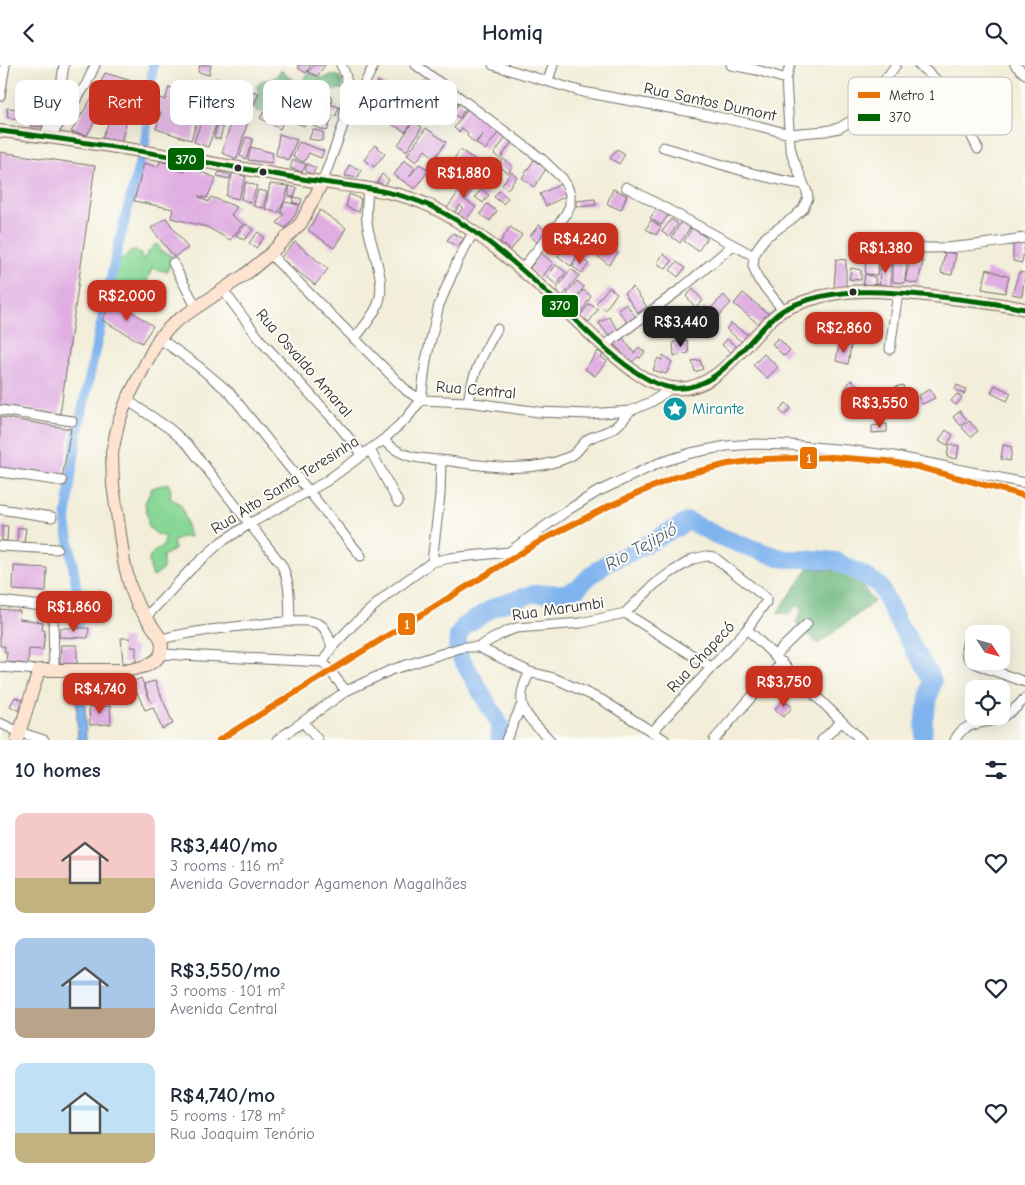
<!DOCTYPE html>
<meta charset="utf-8">
<style>
:root{--surface:#fff;--page:#f6f6f7;--text:#1f2937;--muted:#747a83;--accent:#c8321e}
body{margin:0;font-family:"Comic Neue",sans-serif;background:var(--page);color:var(--text);height:100vh;display:flex;flex-direction:column;font-size:19px;white-space:nowrap}
*{box-sizing:border-box;margin:0}
p{font-size:16px;color:var(--muted)}
.icon{flex:none;width:28px;height:28px;fill:none;stroke:currentColor;stroke-width:2;stroke-linecap:round;stroke-linejoin:round}
.map{position:relative;height:675px;overflow:hidden}
.details{display:flex;flex-direction:column;background:var(--surface);flex:1}
.details>*{flex:none}
.hud{position:absolute;left:15px;top:15px;width:500px;height:45px;display:flex;gap:10px}
.needle{width:32px;rotate:126deg}
.controls{position:absolute;left:965px;top:560px;display:grid;gap:10px}
.controls a{display:grid;place-items:center;width:45px;height:45px;border-radius:10px;background:var(--surface);box-shadow:0 5px 20px #0002;font-size:25px}
.price{position:absolute;translate:-50% -42px;padding:0 11px;border-radius:10px;background:var(--accent);color:#fff;font-size:16px;line-height:32px;filter:drop-shadow(0 1px 2px #0008)}
.price::after{content:'';position:absolute;left:50%;top:30px;width:15px;height:11px;margin-left:-8px;background:inherit;clip-path:polygon(0 0,100% 0,50% 100%)}
.price.active{background:#222;color:#fff}
ul{padding:0;list-style:none}
li{display:flex;align-items:center;gap:15px;height:125px;padding:0 15px}
li span{display:grid;place-items:center;flex:none;width:140px;height:100px;border-radius:10px;color:#555}
li>.icon{margin-inline-start:auto}
span .icon{width:60px;height:60px;fill:#fffc;stroke-width:1}
li b{font-size:21px}
h2{display:flex;justify-content:space-between;align-items:center;height:60px;padding:0 15px;font-size:21px}
.chip{padding:0 18px;border-radius:10px;background:var(--surface);box-shadow:0 5px 20px #0002;font-size:18px;line-height:45px}
.chip.active{background:var(--accent);color:#fff}
header{display:flex;justify-content:space-between;align-items:center;height:65px;padding:0 15px;background:var(--surface);font-size:22px;font-weight:800}
.map>svg:first-child{display:block}
.green{fill:#88d796;stroke:#5a8160}
.forest{fill:#6eb87f;stroke:#4c7255}
.water{fill:#80b4ee;stroke:#56708c}
.lines{fill:none;stroke-linecap:round;stroke-linejoin:round}
.canal{stroke:#80b4ee;stroke-width:10}
.river{stroke:#80b4ee;stroke-width:18}
.building{fill:#e0aee2}
.street-casing{stroke:#716f68;stroke-width:11}
.secondary-casing{stroke:#716f68;stroke-width:14}
.street{stroke:#fff;stroke-width:9}
.secondary{stroke:#fde4d1;stroke-width:12}
.bus-1-casing{stroke:#fdfcf7;stroke-width:9}
.bus-1{stroke:#006400;stroke-width:5}
.metro-1-casing{stroke:#fdfcf7;stroke-width:10}
.metro-1{stroke:#e77405;stroke-width:6}
.bus-dot{fill:#2b2b2b;stroke:#fdfcf7;stroke-width:2}
.labels{text-anchor:middle;dominant-baseline:central;stroke-width:4;stroke-linejoin:round;paint-order:stroke}
.street-label{font-size:16px;fill:#2b2b2b;stroke:#fdfcf7}
.culture-label{font-size:16px;fill:#0d838f;stroke:#fdfcf7;text-anchor:start}
.water-label{font-size:18px;font-style:italic;fill:#495b6f;stroke:#fdfcf7}
.key{fill:#fdfcf7;stroke:#bebdba;stroke-width:1}
.key-label{font-size:14px;fill:#2b2b2b}
.line-badge{stroke:#fdfcf7;stroke-width:2}
.badge-label{font-size:14px;text-anchor:middle;font-weight:bold;fill:#fff}
</style>
<header><svg class="icon" aria-label="back" viewBox="0 0 24 24"><path d="M15 5l-7 7 7 7"/></svg>Homiq<svg class="icon" aria-label="search" viewBox="0 0 24 24"><circle cx="10" cy="10" r="6"/><path d="M15 15l6 6"/></svg></header>
<div class="map">
<svg width="1025" height="675" viewBox="0 0 1025 675">
<rect width="100%" height="100%" fill="#fdfcf7"/>
<filter id="ink" filterUnits="userSpaceOnUse"><feTurbulence type="fractalNoise" baseFrequency=".02" numOctaves="2"/><feDisplacementMap in="SourceGraphic" scale="10" xChannelSelector="R" yChannelSelector="G"/><feConvolveMatrix kernelMatrix="1 2 1 2 8 2 1 2 1" color-interpolation-filters="sRGB"/></filter>
<filter id="wash" filterUnits="userSpaceOnUse"><feTurbulence type="fractalNoise" baseFrequency=".0096" numOctaves="4" result="noise"/><feDisplacementMap in="SourceGraphic" scale="20" xChannelSelector="R" yChannelSelector="G"/><feGaussianBlur stdDeviation="1.12" result="paint"/><feColorMatrix in="noise" values="0 0 0 0 0 0 0 0 0 0 0 0 0 0 0 0 0 1.4 0 .05"/><feComposite in="paint" operator="in"/></filter>
<g filter="url(#wash)">
<rect width="100%" height="100%" fill="#f2eed9"/>
<path class="green" d="M156,178L159,181V185L172,191L167,207L152,203L138,239L128,237L124,242L102,227C109,208 117,194 135,184L141,189L142,195Z
M168,418L171,425L170,433L180,439L183,445L190,472H181L173,477L175,484L163,491V504L153,512C147,493 146,491 164,480L165,472L157,469L149,463L145,438L152,423Z"/>
<path class="forest" d="M281,5L289,12L300,17L309,8L323,13C330,10 334,9 340,12L343,24C323,26 304,31 284,30L278,40V46L257,47L253,40L259,28L256,22L262,15C272,15 275,13 281,5Z
M809,503L840,506L857,514L874,537L818,579L810,570H802L796,557L802,545L798,540L788,549L777,548Z"/>
<path class="water" d="M75,611H84L86,675H78Z"/>
<g class="lines">
<path class="canal" d="M145,79L153,0
M78,561L79,538L66,457L71,411L78,365L117,185L140,96"/>
<path class="river" d="M499,675L500,660L457,586L458,571L464,561L496,541L532,529L565,528L578,523L590,511L607,498L626,490L689,456L716,470L745,481L785,494H812L836,496L865,511L879,520L900,561L933,616L924,653L923,675"/>
</g>
<g id="blocks">
<path class="building" d="M200,0H211L209,10L198,7Z
M297,0H311L306,8L298,3L299,1Z
M314,0H325L317,11L308,7Z
M105,8L145,20L143,30L100,19Z
M216,14L259,28L251,46L237,94L222,88L236,40L225,36L208,82L194,77Z
M378,16L421,40L420,41L425,44L419,56L414,53L406,67L363,44Z
M424,16L435,23L436,20L445,27L433,45L424,38L426,35L416,28Z
M100,19L113,24L87,70L71,67Z
M169,22L191,28L204,34L191,75L156,64L161,47L153,45L157,32L165,35Z
M447,29L457,35L450,46L440,39Z
M284,30L303,31L301,42L279,39Z
M331,31L332,38L322,37L339,42L336,51L314,46L315,35L322,37V32Z
M36,37L53,41L46,62L30,61Z
M460,37L467,42L459,53L452,48Z
M443,42L450,47L446,53L439,48Z
M469,42L498,68L485,85L476,78L483,69L475,78L467,71L468,68L462,63L459,67L454,63Z
M7,43L26,44V54L8,53Z
M114,45L128,50L121,78L102,73Z
M264,47L283,57L280,64L260,53Z
M289,47L307,54L304,61L286,54Z
M322,49L332,53L327,66L313,61L316,51L321,52Z
M413,56L422,62L407,86L398,80Z
M217,61L223,63L220,74L214,73Z
M426,63L446,77L435,93L425,85L416,97L407,90Z
M313,64L324,68L322,76L309,74Z
M279,69L297,75L288,95L276,90Z
M246,72L253,74L246,94L240,91Z
M506,72L512,77L500,94L494,89Z
M299,77L324,86L321,93L309,88L304,97L293,92Z
M375,80L385,89L374,102L364,95Z
M251,82L273,88L271,98L248,95Z
M617,84L625,89L619,99L610,93Z
M460,85L474,94L464,109L450,100Z
M0,87L95,101L60,349L0,340Z
M503,94L513,101L508,108L499,101Z
M293,95L306,99L302,107L290,103Z
M404,95L415,103L409,112L419,99L429,105L415,124L394,110Z
M534,95L546,104L534,122L522,113Z
M160,96L172,99L171,104L185,107L186,101L216,113L207,133L198,131L208,137L211,132L237,142L231,150L243,159L230,175L207,162L171,153L173,144L134,136L144,98L158,102Z
M307,99L316,103L312,110L305,105Z
M349,100L361,105L358,113L345,111Z
M219,107L231,110L229,114L217,111Z
M233,107L246,112L238,134L226,131Z
M511,107L517,112L507,125L502,120Z
M382,109L389,115L385,120L377,118Z
M472,109L479,117L465,135L476,142L466,155L457,150L463,143L460,140L454,148L447,143Z
M246,117L257,121L251,138L241,134Z
M270,119L289,121L297,123L294,132L289,131V121L284,137L300,140L294,152L285,163L277,158L284,149L281,148L284,137L278,148L265,144Z
M561,119L566,131L546,141L540,129Z
M481,124L489,130L483,138L475,132Z
M613,124L627,130L621,145L607,139Z
M258,125L267,127L263,143L253,141Z
M499,126L508,133L503,139L494,132Z
M349,129L361,134L359,147L346,142Z
M294,132L302,134L300,140L292,137Z
M595,134L596,140L577,142L576,136Z
M487,139L497,146L490,156L480,149Z
M658,142L669,149L661,160L650,153Z
M320,145L346,163L334,183L308,165Z
M166,153L188,183L174,192L151,163Z
M671,154L678,159L669,172L662,167Z
M651,155L661,162L656,170L646,164Z
M682,156L691,161L680,178L672,172Z
M246,159L253,165L244,175L236,170Z
M539,160L547,166L538,178L530,171Z
M510,162L522,170L511,185L500,177Z
M692,163L707,173L698,186L684,176Z
M258,167L264,172L256,183L249,178Z
M453,168L464,174L457,182L447,175Z
M601,173L618,188L609,200L591,186Z
M577,176L589,185L583,194L571,185Z
M295,177L328,204L315,220L280,193Z
M1013,178H1025L1022,198L1013,196Z
M565,182L577,191L571,201L558,191Z
M908,182L905,216L910,195L923,196L918,219L905,216V218L893,217V183Z
M945,187L956,189L952,210L941,208Z
M541,188L553,198L541,214L529,204Z
M663,189L672,196L666,204L657,198Z
M579,192L589,199L582,208L572,201Z
M836,194L846,195V222L834,223Z
M866,195L879,196L877,210L865,209Z
M677,197L685,203L678,212L670,205Z
M881,198H891V221L879,219Z
M556,200L566,207L557,220L547,212Z
M851,203L861,205V215L849,214Z
M571,204L579,210L563,231L556,225Z
M987,204L1009,212L1005,228L982,224Z
M1019,207L1025,208L1022,231L1012,229Z
M865,209L875,212V221L863,222Z
M577,216L584,222L574,234L567,229Z
M609,222L617,228L605,245L596,238Z
M633,222L647,242L638,248L624,228Z
M693,224L703,236L695,242L686,231Z
M583,225L591,231L580,249L571,242Z
M743,228L771,251L762,262L734,239Z
M724,230L731,238L718,252L710,244Z
M113,234L153,261L142,278L102,255Z
M589,239L598,244L589,257L580,251Z
M626,239L637,254L629,260L618,245Z
M705,242L715,253L708,259L698,248Z
M666,245L678,259L672,263L660,249Z
M697,250L705,259L699,265L691,256Z
M655,251L665,261L657,270L647,260Z
M609,252L619,266L610,273L599,258Z
M731,258L749,271L743,278L726,264Z
M621,270L634,288L639,282L645,287L640,293L638,292L631,298L614,279L621,275L619,273Z
M778,273L790,285L784,291L772,279Z
M727,274L738,283L733,289L722,280Z
M687,275L689,288L674,291L673,277Z
M839,279L851,281L848,299L836,296Z
M598,286L603,290L601,292L607,296L595,311L585,304Z
M764,289L778,302L767,313L753,300Z
M663,290L672,297L666,309L653,305L658,293L662,295Z
M700,295L703,304L695,307L692,296Z
M851,315L859,321L853,331L844,325Z
M903,320L905,331L897,332L895,322Z
M957,320L966,324L964,329L955,325Z
M995,320L1011,328L1007,336L991,328Z
M930,324L935,333L922,339L918,331Z
M957,329L962,333L956,340L951,336Z
M883,333L884,342L871,343L870,335Z
M786,338L791,343L785,350L779,345Z
M904,338V346L893,347V339Z
M960,346L967,355L961,361L953,352Z
M0,352L71,364L62,414L0,405Z
M969,356L978,366L971,372L962,363Z
M887,359V367L872,368V361Z
M946,365L953,370L947,380L939,375Z
M949,379L959,381L957,394L947,392Z
M1003,380L1012,382L1010,396L1001,394Z
M2,461H8L7,476H2Z
M18,463H26L24,478H17Z
M14,501L47,503L46,527L13,525Z
M0,544L20,546L19,554L43,557L42,565H45L43,585L29,584L28,599L6,597L7,587H4L5,581H0Z
M59,563H89L88,573L59,572Z
M121,573H130L131,582H136V597L123,598Z
M61,580H77V599L60,598Z
M141,613L151,637L144,619L155,616L173,659L162,664L153,642L145,645L135,623L127,627L124,621Z
M88,616H107V637L88,638Z
M15,632L26,637L21,647L10,641Z
M783,635L792,642L784,652L775,644Z
M110,641L111,659L90,660L89,642Z"/>
</g>
</g>
<g filter="url(#ink)">
<use href="#blocks" fill-opacity="0" stroke="#716f68" stroke-width="1"/>
<g class="lines">
<defs>
<path id="street" d="M341,0C351,15 346,36 344,53
M416,0L542,94L562,113L567,121L570,129V141L564,152L521,205
M493,0L583,27L718,52L759,61L789,69L825,66L839,63L851,56L866,40L896,0
M731,0L757,5L786,14
M919,0L939,17L956,40L978,84
M1015,0L1025,9
M548,16L553,0
M0,31L5,0
M45,71L61,20L64,0
M50,72L86,20L95,0
M663,82C709,95 755,112 803,119
M322,118L344,58L374,0
M626,122L754,191
M897,181C943,187 980,179 1025,173
M270,189L407,326L421,335L468,337L539,347L589,349L630,346L651,337L672,323
M173,198L196,242
M223,225L261,276L334,355L363,390
M783,245L758,214L753,201L754,191L759,181L766,172L793,153L803,144L808,133L807,127L793,93L790,81L786,14L790,0
M159,273L198,301L229,327L361,491
M354,274C363,263 373,252 378,239C387,217 372,185 368,163C365,151 367,137 368,124
M604,281L682,223L732,181
M890,284L898,227
M127,335L170,364L189,381L281,499C291,517 289,536 290,557
M468,337C472,309 483,288 497,264
M0,345L72,356
M383,375C406,396 422,393 450,396C489,402 533,409 571,391C579,387 582,377 590,373C596,370 602,369 608,366C618,362 624,354 630,346
M370,385L398,437
M0,407L62,416
M0,444L52,452
M0,481L57,484
M432,497L440,430L441,395
M0,536L51,542L53,547L54,605
M625,548L711,602
M145,553L191,504L221,477L251,458L325,417L383,375L407,353L421,335L426,295L439,240L458,195L474,166
M747,564L861,675
M969,573C967,579 964,586 968,592C972,601 1014,612 1025,617
M161,574C198,565 234,562 272,558C286,557 306,553 319,559C327,563 329,574 332,582
M478,582L530,607L554,613L602,635L665,675
M161,589L323,597L332,582L353,560L388,529L432,497L450,493L509,487L568,445L597,427L659,398L691,388L726,381L756,379L789,380L848,385L894,391L1025,418
M775,590L807,559
M323,597L346,626
M0,602L39,605
M530,607C511,641 527,651 550,675
M303,657L318,675
M0,658L19,667L44,675
M277,675L346,626L391,605L463,582H478L505,567L516,563L581,558L625,548L655,519L670,508L693,494L706,491L714,492L766,533V537L747,564L652,667
M506,675L522,639
M714,675L782,597
M822,675L842,656
M955,675C964,656 982,660 1000,653C1010,648 1018,642 1025,633"/>
<path id="secondary" d="M0,66C103,78 206,97 308,115C349,122 392,123 430,141C467,159 500,185 531,213C554,233 575,255 597,275C620,295 641,318 672,323C718,330 749,270 780,247C788,242 798,239 806,236C850,220 896,227 941,232C969,235 997,238 1025,244
M17,675L39,605H130L146,601L156,595L161,589L162,581L161,574L137,539L130,521L124,497L113,420L112,388L118,359L127,335L159,273L175,257L246,209L270,189L301,158L322,118"/>
</defs>
<use href="#street" class="street-casing"/>
<use href="#secondary" class="secondary-casing"/>
<use href="#street" class="street"/>
<use href="#secondary" class="secondary"/>
<defs>
<path id="bus-1" d="M0,66C100,78 198,96 297,113C341,121 388,122 430,141C471,160 506,190 540,221C571,249 632,319 673,323C711,327 736,291 759,267C767,259 775,249 785,244C834,220 888,226 941,232C969,235 997,238 1025,244"/>
</defs>
<use href="#bus-1" class="bus-1-casing"/>
<use href="#bus-1" class="bus-1"/>
<defs>
<path id="metro-1" d="M219,675L542,475L609,441L675,412L728,399L765,394L832,392L886,396L918,402L1025,431"/>
</defs>
<use href="#metro-1" class="metro-1-casing"/>
<use href="#metro-1" class="metro-1"/>
</g>
</g>
<defs>
<symbol id="sight-disc" viewBox="-11 -11 22 22"><circle r="9.5" fill="#0f9aa8" stroke="#fdfcf7"/><path d="M0-6L1.8-2.2L6-1.7L2.9 1.2L3.7 5.4L0 3.3L-3.7 5.4L-2.9 1.2L-6-1.7L-1.8-2.2Z" fill="#fff"/></symbol>
</defs>
<g fill-rule="evenodd">
<use href="#sight-disc" x="661" y="330" width="28" height="28"/>
</g>
<g class="bus-dot">
<circle cx="238" cy="103" r="4.5"/>
<circle cx="263" cy="107" r="4.5"/>
<circle cx="853" cy="227" r="4.5"/>
</g>
<g class="labels">
<g class="street-label">
<text transform="translate(710 37) rotate(12)">Rua Santos Dumont</text>
<text transform="translate(304 298) rotate(49)">Rua Osvaldo Amaral</text>
<text transform="translate(476 325) rotate(5)">Rua Central</text>
<text transform="translate(285 420) rotate(-32)">Rua Alto Santa Teresinha</text>
<text transform="translate(558 544) rotate(-8)">Rua Marumbi</text>
<text transform="translate(701 592) rotate(-47)">Rua Chapecó</text>
</g>
<g class="culture-label">
<text x="692" y="344">Mirante</text>
</g>
<g class="water-label">
<text transform="translate(641 482) rotate(-29)">Rio Tejipió</text>
</g>
</g>
<rect x="848" y="12" width="164" height="58" rx="8" class="key"/>
<rect x="858" y="27" width="22" height="6" fill="#e77405"/>
<rect x="858" y="49" width="22" height="7" fill="#006400"/>
<g class="key-label">
<text x="889" y="35">Metro 1</text>
<text x="889" y="57">370</text>
</g>
<g class="line-badge">
<rect x="167" y="82" width="38" height="24" rx="5" fill="#006400"/>
<rect x="541" y="229" width="38" height="24" rx="5" fill="#006400"/>
<rect x="799" y="381" width="19" height="24" rx="5" fill="#e77405"/>
<rect x="397" y="547" width="19" height="24" rx="5" fill="#e77405"/>
</g>
<g class="badge-label">
<text x="186" y="99">370</text>
<text x="560" y="245">370</text>
<text x="809" y="398">1</text>
<text x="407" y="564">1</text>
</g>
</svg>
<div class="controls">
<a><svg class="needle" viewBox="-14 -14 28 28"><path d="M0-13l5 13h-10z" fill="#e53935"/><path d="M0 13l5-13h-10z" fill="#747a83"/></svg></a>
<a><svg class="icon" aria-label="locate" viewBox="0 0 24 24"><circle cx="12" cy="12" r="6"/><path d="M12 2v4M12 18v4M2 12h4M18 12h4"/></svg></a>
</div>
<b class="price" style="left:464px;top:134px">R$1,880</b>
<b class="price" style="left:580px;top:200px">R$4,240</b>
<b class="price" style="left:886px;top:209px">R$1,380</b>
<b class="price" style="left:127px;top:257px">R$2,000</b>
<b class="price active" style="left:681px;top:283px">R$3,440</b>
<b class="price" style="left:844px;top:289px">R$2,860</b>
<b class="price" style="left:880px;top:364px">R$3,550</b>
<b class="price" style="left:74px;top:568px">R$1,860</b>
<b class="price" style="left:784px;top:643px">R$3,750</b>
<b class="price" style="left:100px;top:650px">R$4,740</b>
<div class="hud">
<a class="chip">Buy</a>
<a class="chip active">Rent</a>
<a class="chip">Filters</a>
<a class="chip">New</a>
<a class="chip">Apartment</a>
</div>
</div>
<section class="details">
<h2>10 homes<svg class="icon" aria-label="filters" viewBox="0 0 24 24"><path d="M4 7h16M4 17h16"/><circle cx="9" cy="7" r="2"/><circle cx="15" cy="17" r="2"/></svg></h2>
<ul>
<li><span style="background:linear-gradient(#f6c9c9 65%,#c2b280 0)"><svg class="icon" aria-label="home" viewBox="0 0 24 24"><path d="M3 11l9-7 9 7M6 9v11h12V9"/></svg></span><div><b>R$3,440/mo</b><p>3 rooms · 116 m²</p><p>Avenida Governador Agamenon Magalhães</p></div><svg class="icon" aria-label="heart" viewBox="0 0 24 24"><path d="M12 20l-8-8c-3-5 5-10 8-4 3-6 11-1 8 4z"/></svg></li>
<li><span style="background:linear-gradient(#a9c7e8 70%,#b9a48a 0)"><svg class="icon" aria-label="home" viewBox="0 0 24 24"><path d="M3 11l9-7 9 7M6 9v11h12V9"/></svg></span><div><b>R$3,550/mo</b><p>3 rooms · 101 m²</p><p>Avenida Central</p></div><svg class="icon" aria-label="heart" viewBox="0 0 24 24"><path d="M12 20l-8-8c-3-5 5-10 8-4 3-6 11-1 8 4z"/></svg></li>
<li><span style="background:linear-gradient(#bfe0f5 70%,#c2b280 0)"><svg class="icon" aria-label="home" viewBox="0 0 24 24"><path d="M3 11l9-7 9 7M6 9v11h12V9"/></svg></span><div><b>R$4,740/mo</b><p>5 rooms · 178 m²</p><p>Rua Joaquim Tenório</p></div><svg class="icon" aria-label="heart" viewBox="0 0 24 24"><path d="M12 20l-8-8c-3-5 5-10 8-4 3-6 11-1 8 4z"/></svg></li>
</ul>
</section>
